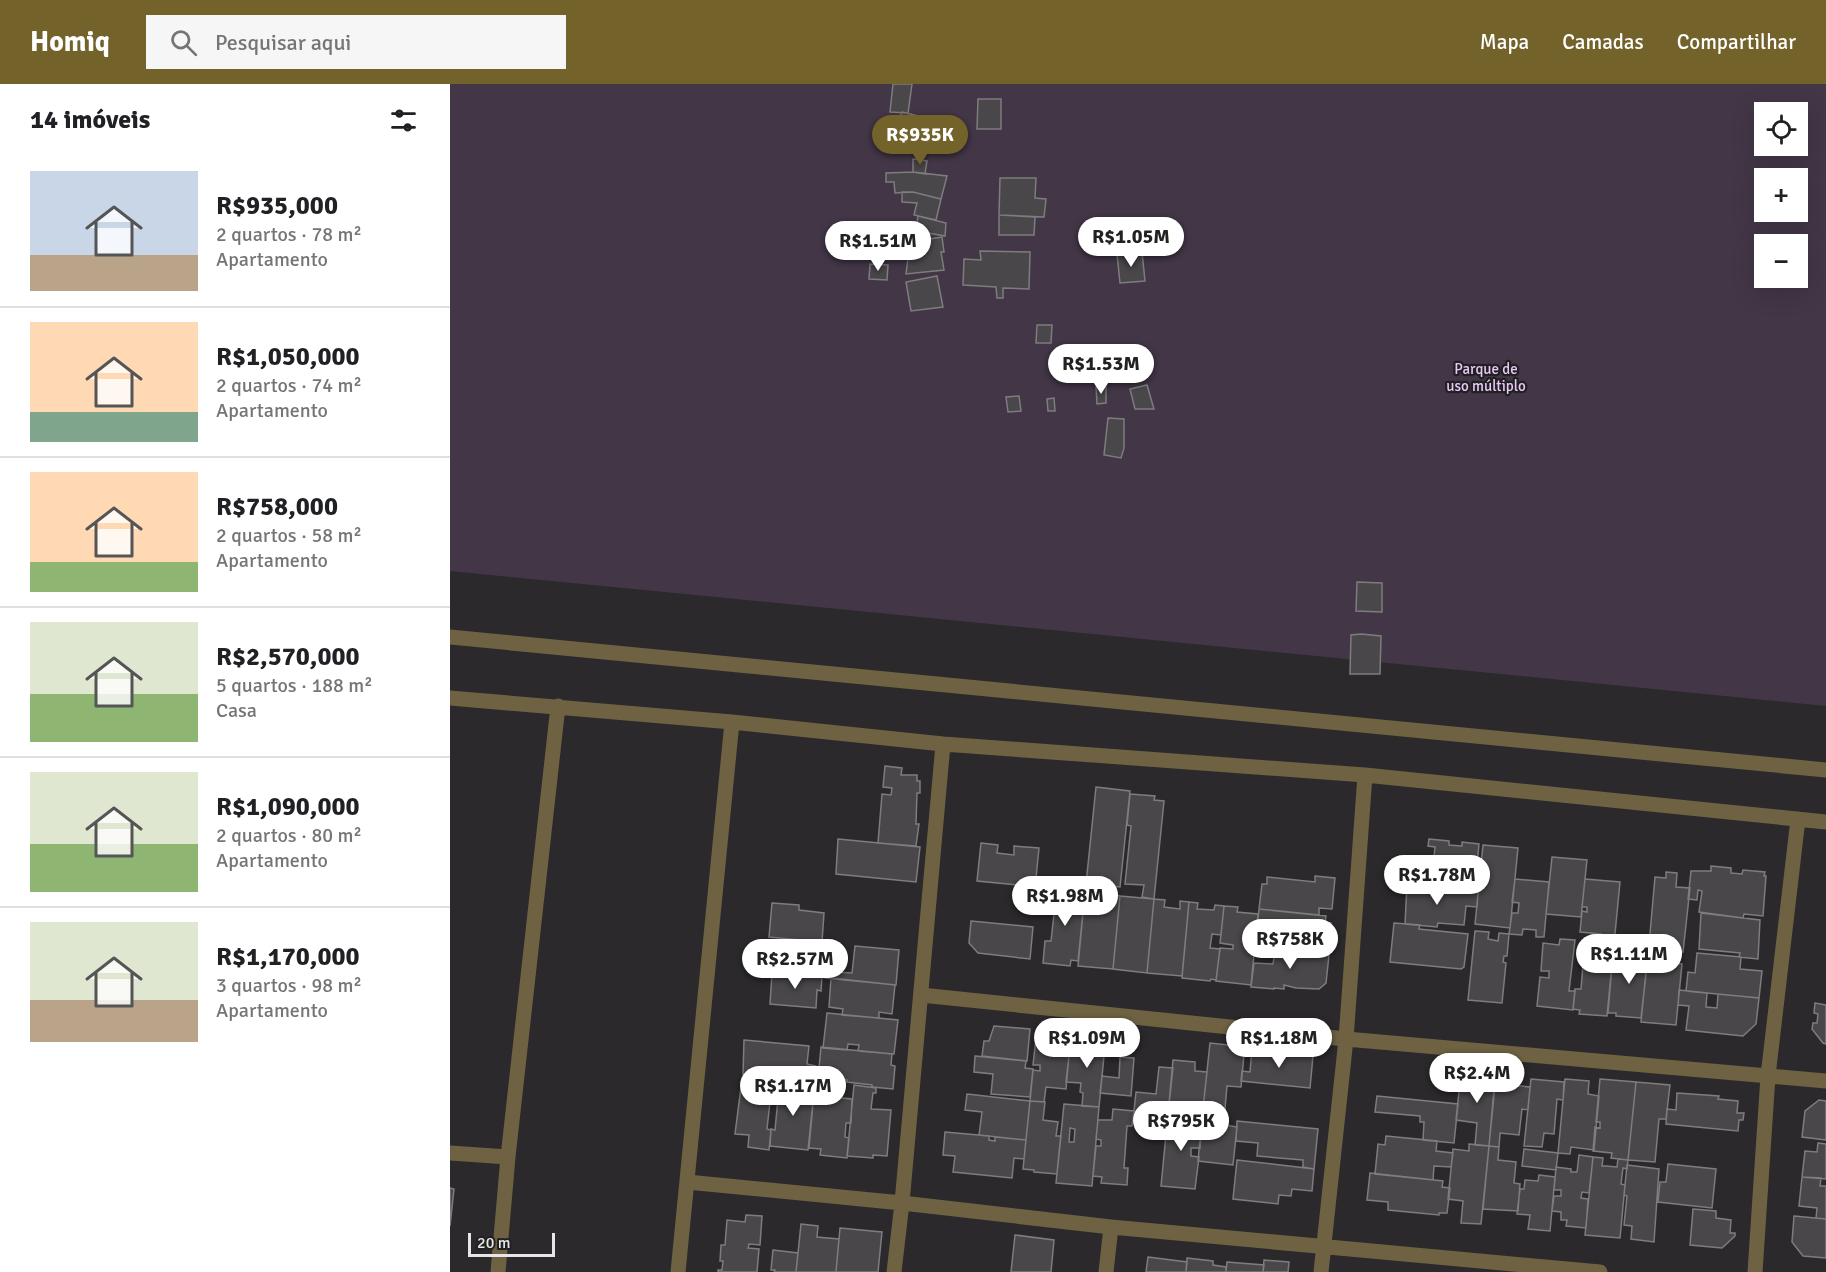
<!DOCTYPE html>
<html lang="pt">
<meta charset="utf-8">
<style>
:root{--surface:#fff;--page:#f6f6f6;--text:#202124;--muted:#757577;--line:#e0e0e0;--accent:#74622b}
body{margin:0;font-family:Signika,sans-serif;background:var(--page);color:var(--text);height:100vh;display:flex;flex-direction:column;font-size:22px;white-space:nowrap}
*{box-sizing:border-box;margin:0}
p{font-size:20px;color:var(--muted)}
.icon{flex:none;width:33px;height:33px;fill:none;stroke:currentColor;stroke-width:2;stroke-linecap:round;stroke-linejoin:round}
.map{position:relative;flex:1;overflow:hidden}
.sheet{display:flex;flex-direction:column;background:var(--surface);width:450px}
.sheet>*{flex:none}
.buttons{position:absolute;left:1304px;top:18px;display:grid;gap:12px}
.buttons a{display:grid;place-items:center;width:54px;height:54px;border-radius:0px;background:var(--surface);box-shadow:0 6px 24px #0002;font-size:30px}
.scale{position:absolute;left:18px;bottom:15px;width:87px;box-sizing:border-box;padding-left:6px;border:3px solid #e7e6e7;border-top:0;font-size:16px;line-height:21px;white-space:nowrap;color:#e7e6e7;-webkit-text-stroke:4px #212022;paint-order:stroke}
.price{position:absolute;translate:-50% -51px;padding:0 14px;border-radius:21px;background:#fff;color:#222;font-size:20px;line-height:39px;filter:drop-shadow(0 2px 3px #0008)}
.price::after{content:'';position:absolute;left:50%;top:36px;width:18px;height:14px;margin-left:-9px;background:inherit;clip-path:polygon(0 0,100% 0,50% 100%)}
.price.active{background:var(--accent);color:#fff}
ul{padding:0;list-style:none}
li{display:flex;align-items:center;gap:18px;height:150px;padding:0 30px}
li+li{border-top:2px solid var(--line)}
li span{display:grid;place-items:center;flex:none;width:168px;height:120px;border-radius:0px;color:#555}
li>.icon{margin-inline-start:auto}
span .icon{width:72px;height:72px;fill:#fffc;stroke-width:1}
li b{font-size:26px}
h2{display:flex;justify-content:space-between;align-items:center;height:72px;padding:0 30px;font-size:26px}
header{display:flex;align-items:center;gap:36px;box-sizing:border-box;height:84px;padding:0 30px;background:var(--accent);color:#fff}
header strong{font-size:28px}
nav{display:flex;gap:33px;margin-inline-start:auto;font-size:21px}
.search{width:420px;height:54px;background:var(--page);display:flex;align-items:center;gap:15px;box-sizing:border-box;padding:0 21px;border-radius:0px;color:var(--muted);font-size:22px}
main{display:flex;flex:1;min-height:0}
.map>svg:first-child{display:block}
.green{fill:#423647;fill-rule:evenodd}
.building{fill:#49474a;stroke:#7e7c7f;stroke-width:1.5;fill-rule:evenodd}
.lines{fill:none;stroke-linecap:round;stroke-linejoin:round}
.minor{stroke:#6e6243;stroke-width:15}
.labels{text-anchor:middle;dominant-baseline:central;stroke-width:4.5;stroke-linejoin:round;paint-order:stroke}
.park-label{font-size:15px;fill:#e9c7f9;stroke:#212022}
</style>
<header>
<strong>Homiq</strong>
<div class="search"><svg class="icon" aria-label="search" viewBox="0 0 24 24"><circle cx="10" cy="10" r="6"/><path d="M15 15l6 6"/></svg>Pesquisar aqui</div>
<nav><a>Mapa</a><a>Camadas</a><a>Compartilhar</a></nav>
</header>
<main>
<section class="sheet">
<h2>14 imóveis<svg class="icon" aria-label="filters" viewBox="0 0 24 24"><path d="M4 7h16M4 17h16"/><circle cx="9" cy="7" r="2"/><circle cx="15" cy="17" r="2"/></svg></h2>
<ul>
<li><span style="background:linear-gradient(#c9d6e8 70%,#b9a48a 0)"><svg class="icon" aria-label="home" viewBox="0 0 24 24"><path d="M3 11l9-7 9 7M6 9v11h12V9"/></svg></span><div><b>R$935,000</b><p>2 quartos · 78 m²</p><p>Apartamento</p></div></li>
<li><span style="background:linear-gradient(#ffd9b3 75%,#7fa58c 0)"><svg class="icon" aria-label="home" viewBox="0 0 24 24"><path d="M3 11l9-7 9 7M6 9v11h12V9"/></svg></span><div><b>R$1,050,000</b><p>2 quartos · 74 m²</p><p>Apartamento</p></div></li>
<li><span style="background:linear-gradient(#ffd9b3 75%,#8fb573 0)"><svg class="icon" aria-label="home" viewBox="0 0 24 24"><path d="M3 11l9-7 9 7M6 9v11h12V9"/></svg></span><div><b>R$758,000</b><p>2 quartos · 58 m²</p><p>Apartamento</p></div></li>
<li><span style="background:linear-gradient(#dfe7d0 60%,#8fb573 0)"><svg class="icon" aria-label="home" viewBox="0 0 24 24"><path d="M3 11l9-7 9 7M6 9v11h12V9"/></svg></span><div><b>R$2,570,000</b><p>5 quartos · 188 m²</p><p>Casa</p></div></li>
<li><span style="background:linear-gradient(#dfe7d0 60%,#8fb573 0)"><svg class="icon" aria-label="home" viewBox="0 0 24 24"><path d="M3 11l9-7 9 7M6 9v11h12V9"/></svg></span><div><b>R$1,090,000</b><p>2 quartos · 80 m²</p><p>Apartamento</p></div></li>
<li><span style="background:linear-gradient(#dfe7d0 65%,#b9a48a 0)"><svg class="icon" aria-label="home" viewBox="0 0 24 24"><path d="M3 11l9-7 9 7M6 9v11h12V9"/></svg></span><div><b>R$1,170,000</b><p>3 quartos · 98 m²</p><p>Apartamento</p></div></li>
</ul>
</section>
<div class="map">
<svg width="1376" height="1188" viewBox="0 0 1376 1188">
<rect width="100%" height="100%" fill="#2b292c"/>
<path class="green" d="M0,0H1376V622L0,487ZM1314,28H1347V62H1314ZM1314,94H1347V128H1314ZM1314,160H1347V194H1314Z"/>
<path class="building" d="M443,0H462L458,29L440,28Z
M528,15H551V45H527Z
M452,28L506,41L501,63L449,49L451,40L447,39Z
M463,75L477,77L475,90L463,88Z
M463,88L497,92L491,115L463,108L445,109L444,98H436V89Z
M550,94H586L585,114L596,115L594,133L549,131Z
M452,108H463L491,115L486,136L464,131L467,119L452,118Z
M549,131L585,133L584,151H549Z
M468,132L496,139L495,152L466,147Z
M492,153L494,168H491L494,186L456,190L460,158Z
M530,167L580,168L579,205L553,204V214H547L546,203L513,201L514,175L531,176Z
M692,168L695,197L670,199L667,170Z
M420,180L438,181L437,196L419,195Z
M487,192L493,223L461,227L456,198Z
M587,241H602L601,259H586Z
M697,301L704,325H685L680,305Z
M646,303H656V319L647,320Z
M569,312L571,327L558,328L556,313Z
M604,314L605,327H598L597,315Z
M658,334L674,335V364L671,374L654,371Z
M907,498L932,499V528L906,527Z
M911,550L931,552L930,590H900L901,551Z
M435,682L452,684L451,691H467V697H470V709H467L466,740H469L466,762L428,759L432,710L441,711L442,704L433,703Z
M646,703L680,707L670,803L636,800Z
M680,710L705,712L704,716L714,717L704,815L692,813L694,801L675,800L681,742L677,741Z
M388,755L470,763L466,798L386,790Z
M979,755L999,757V761L1012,762V758L1029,760L1025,801L1011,800L1010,806L981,803L985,763L978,762Z
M531,759L548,761L547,769L564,771V762L589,764L586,794L601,796V804L527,797Z
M1033,761L1068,764L1060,844L1025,840Z
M1102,773L1137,776L1131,833L1096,830Z
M1261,782L1281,784V789L1292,790L1293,786L1315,788L1314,792H1316L1313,832L1294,830L1293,834L1249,828L1252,807L1248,806L1247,816L1238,815L1241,787H1261Z
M1216,788L1227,789L1226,803L1240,804L1233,868L1199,861L1205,793L1216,794Z
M865,792L885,794L882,825L869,824V831L809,825L812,800H817V793L865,798Z
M1065,795L1099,798L1094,853H1086V846L1073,845L1072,851L1059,850L1062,829H1068L1069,819L1062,818Z
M1135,795L1170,798L1164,860L1150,859L1151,850L1130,848L1132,827L1137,828V823H1132Z
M957,800L1028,808L1027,823L1016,822L1014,841L988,839L987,843L955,840Z
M601,804L635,808L628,877L621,876L620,882L593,879L595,857H601L605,821H599Z
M635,808L646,809L645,816L663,818V811L670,812L663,885L628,882Z
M670,812L704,815L697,889L663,885Z
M704,815L715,816L714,823L730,825V817L739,818L732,892L697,889Z
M739,818L748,819L747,825L764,826L765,821L774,822L771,851L762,850L760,864L770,865L766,896L761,895L760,897L732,894Z
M322,819L349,821V826L374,829L372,858L319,853Z
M774,822L788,823L787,828L808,830L801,901L766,897L770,864L783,865V861L770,859Z
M809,825L876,832L875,839H881L879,866L815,859L817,846L807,845Z
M1251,829L1310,836L1308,875L1289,873L1290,869L1249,865Z
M521,837L583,843L580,875L528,869L519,859Z
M944,839L970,841L969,845L1018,850L1014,883L1011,885L940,878Z
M1025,847L1039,848L1038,855L1048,857L1049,849L1059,850L1057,872H1054L1053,878L1056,879L1052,919L1018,916Z
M1110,855L1125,856L1119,907H1125L1123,926L1087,922L1090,893L1099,894V887H1091L1093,859L1109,861Z
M379,859L387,860L385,888L402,889L405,862L449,866L446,901L375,894Z
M1156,860H1164L1157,932L1129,930L1130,926L1123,925L1125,905H1131L1134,869L1154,871Z
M1179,862L1199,864L1191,934L1166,932V929H1158L1162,881L1178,883Z
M805,864L879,871L876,899L869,905L846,904L834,901V905L824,904V905L801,903L804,879L823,880L824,873L805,871Z
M1247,869L1291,873L1290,885L1312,887L1309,914L1236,907L1238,888L1245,889Z
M1197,877L1232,880L1226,941L1191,938Z
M322,889L372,893L371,907L367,906L366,924L320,920Z
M381,894L445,901L442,930L429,928V934L392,931L393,925L379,923Z
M1229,906L1257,909L1256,923L1267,924L1268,910L1309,914L1306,940L1293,952L1236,946L1239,922L1228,921Z
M1365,919L1376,921V960L1373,959L1362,945L1363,939H1367L1368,930L1364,929Z
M377,929L448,936L444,970L408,967L409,961L398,960L397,966L373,964Z
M544,942L580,945L577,977L532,972L534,957H539Z
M587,945L621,948L616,1005L596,1003L594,1018L580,1017L583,986L590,987V981H583Z
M621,955L648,957L647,961L655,962L649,1023L632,1022L633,1009L630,1008L631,999L616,998Z
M294,956L359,962L357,980L366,982L365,997L293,990Z
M778,958L795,960L791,1003L777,1002L774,1036L752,1034L760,959L778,961Z
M371,963L442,970L441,981L445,982L443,1005L422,1003V1001L397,998V996L368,994Z
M802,964L863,972L860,1004L791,997L792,987L800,988Z
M525,972L576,977L575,984L583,985L580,1013L541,1010L543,990L524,988Z
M670,973L684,974L681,1012L650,1009L652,992L669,994Z
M723,976L745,978V987L757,988L752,1034L718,1030Z
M709,983L723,984L718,1030L684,1027L686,1008L706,1010Z
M1011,988L1046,991L1039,1062L1025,1061L1027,1039L1006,1036Z
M330,994L347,996L346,1006L364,1008L358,1066L320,1062L321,1045L325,1046Z
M292,995L314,997L312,1008L321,1009L317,1045L321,1046L319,1066L298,1063L299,1051L285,1050Z
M1081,995L1114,998L1113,1016L1107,1015L1104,1050L1094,1049L1092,1063L1074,1062Z
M1115,995L1139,997L1138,1010L1149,1012L1144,1066L1121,1063L1120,1070L1108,1069Z
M1150,995L1186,998L1178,1076L1161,1074L1162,1069L1143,1067L1145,1043L1150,1044V1038H1146Z
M365,997L382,999L381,1013L402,1015L401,1039H396L395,1053L399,1054L397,1074L370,1071L371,1065L359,1064Z
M1186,998L1220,1001L1216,1035H1209L1205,1078L1178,1076Z
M404,1001L426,1004V1009H423L421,1025L441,1026L437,1072L423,1071V1074L397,1072Z
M1060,1001L1080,1003L1078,1026L1072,1025L1069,1051L1050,1049L1049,1063L1039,1062L1044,1005L1059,1006Z
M1227,1009L1269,1012L1268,1015L1288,1017L1287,1029H1294L1293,1036H1289L1288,1047L1216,1040L1217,1025L1226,1026Z
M517,1010L580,1017L576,1056L529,1051L532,1028L515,1026Z
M927,1012L1008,1020L1004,1059L973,1056L974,1038H970V1032L925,1028Z
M1369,1016L1376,1017V1056L1352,1053L1355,1027Z
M580,1017L595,1018L593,1036L608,1038L606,1052H611L607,1090L584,1088V1086L573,1085Z
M614,1020L649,1023L642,1102L606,1099ZM620,1044L625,1045L624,1058H619Z
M663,1025L684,1027L682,1042H677L674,1084H678L677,1101L651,1099L652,1093L643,1092L646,1062H651V1056L646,1055L648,1036H662Z
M718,1030L728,1031L727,1035L743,1036V1033L752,1034L750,1064H741V1072L749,1073L745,1105L711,1102Z
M752,1034L776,1036L775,1041L787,1043L783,1081L748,1077Z
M787,1037L868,1045L864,1085L853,1083V1076L807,1072L808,1059L786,1057Z
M495,1048L539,1052V1056L545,1057V1053L576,1056L574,1075L564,1074L562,1094L503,1088L505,1072L493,1071Z
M936,1052L987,1057L986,1067L1003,1069L1001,1083L984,1082L983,1096L925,1090L928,1060L935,1061Z
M1368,1059L1376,1060V1095L1352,1093L1355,1067L1367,1068Z
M1019,1060L1039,1062L1031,1140L1011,1139L1013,1117L998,1115L1003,1065L1019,1067Z
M1039,1062L1049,1063L1048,1076L1066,1078L1064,1099L1070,1100L1068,1127L1033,1125Z
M1074,1065L1108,1069L1106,1086L1072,1082Z
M1129,1071L1143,1073L1139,1109L1132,1108L1131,1114L1138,1115L1136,1144L1116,1142L1117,1136H1111V1128L1102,1127L1104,1112H1111V1106H1104L1106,1083L1121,1085V1088H1127Z
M1143,1073L1153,1074L1152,1082H1156L1167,1083L1168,1075L1178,1076L1177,1085L1173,1084L1171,1100L1175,1101L1170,1154L1135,1151Z
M787,1076L864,1085L862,1107L842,1105L841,1112L829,1111L828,1120L783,1115Z
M1218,1080L1266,1085L1262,1124L1208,1118L1210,1098H1216Z
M1177,1081L1209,1085L1204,1158L1181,1155L1182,1142L1174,1141L1177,1112L1174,1111Z
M920,1089L993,1097L992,1103L1000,1104L997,1129H989V1131L938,1126V1118L917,1116Z
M1089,1091L1105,1093L1100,1147L1078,1145L1080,1131L1067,1130L1070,1105H1074L1075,1096L1088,1097Z
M1352,1093L1371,1094L1370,1102H1376V1135L1366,1134L1367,1124L1349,1122Z
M0,1104L4,1105L0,1142Z
M1243,1125L1266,1127V1134L1281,1136L1280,1149H1285V1152L1272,1164L1240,1161Z
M296,1131L312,1132L310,1161L299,1160L298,1164L309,1165L307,1188H268V1186H272L273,1177H270L271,1161H275L277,1136L295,1138Z
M1344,1132L1376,1135V1174L1353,1172L1342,1158Z
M351,1140L368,1142L367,1153L389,1155L386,1188H346Z
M390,1144L432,1148L428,1188H386Z
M565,1151L604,1156L601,1188H561Z
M323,1166L348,1169L346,1188H324L325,1186H321Z
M698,1173L737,1178L736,1188H696Z
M737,1174L763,1177V1181L776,1183V1188H736Z
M814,1176L839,1178L838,1188H813Z
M777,1178L814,1181L813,1188H776Z"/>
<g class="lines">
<path class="minor" d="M0,553L1376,686
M0,614L282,638L493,660L915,691L1376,738
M471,911L896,955L1376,997
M0,1069L58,1073
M237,1098L452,1119L661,1143L1150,1188
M48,1188L58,1073L108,622
M228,1188L282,638
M444,1188L452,1119L493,660
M656,1188L661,1143
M871,1188L896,955L915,691
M1305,1188L1318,992L1348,735"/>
</g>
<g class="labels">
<g class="park-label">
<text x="1036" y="285">Parque de<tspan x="1036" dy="17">uso múltiplo</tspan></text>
</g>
</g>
</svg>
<div class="buttons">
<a><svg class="icon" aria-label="locate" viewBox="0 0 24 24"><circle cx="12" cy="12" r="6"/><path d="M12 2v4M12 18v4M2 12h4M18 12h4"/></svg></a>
<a>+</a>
<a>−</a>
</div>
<div class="scale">20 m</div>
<b class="price active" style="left:470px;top:82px">R$935K</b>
<b class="price" style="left:681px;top:184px">R$1.05M</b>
<b class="price" style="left:428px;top:188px">R$1.51M</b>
<b class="price" style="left:651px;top:311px">R$1.53M</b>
<b class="price" style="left:987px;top:822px">R$1.78M</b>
<b class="price" style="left:615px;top:843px">R$1.98M</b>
<b class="price" style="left:840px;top:886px">R$758K</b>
<b class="price" style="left:1179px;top:901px">R$1.11M</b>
<b class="price" style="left:345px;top:906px">R$2.57M</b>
<b class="price" style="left:637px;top:985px">R$1.09M</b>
<b class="price" style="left:829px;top:985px">R$1.18M</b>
<b class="price" style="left:1027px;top:1020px">R$2.4M</b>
<b class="price" style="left:343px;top:1033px">R$1.17M</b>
<b class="price" style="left:731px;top:1068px">R$795K</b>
</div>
</main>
